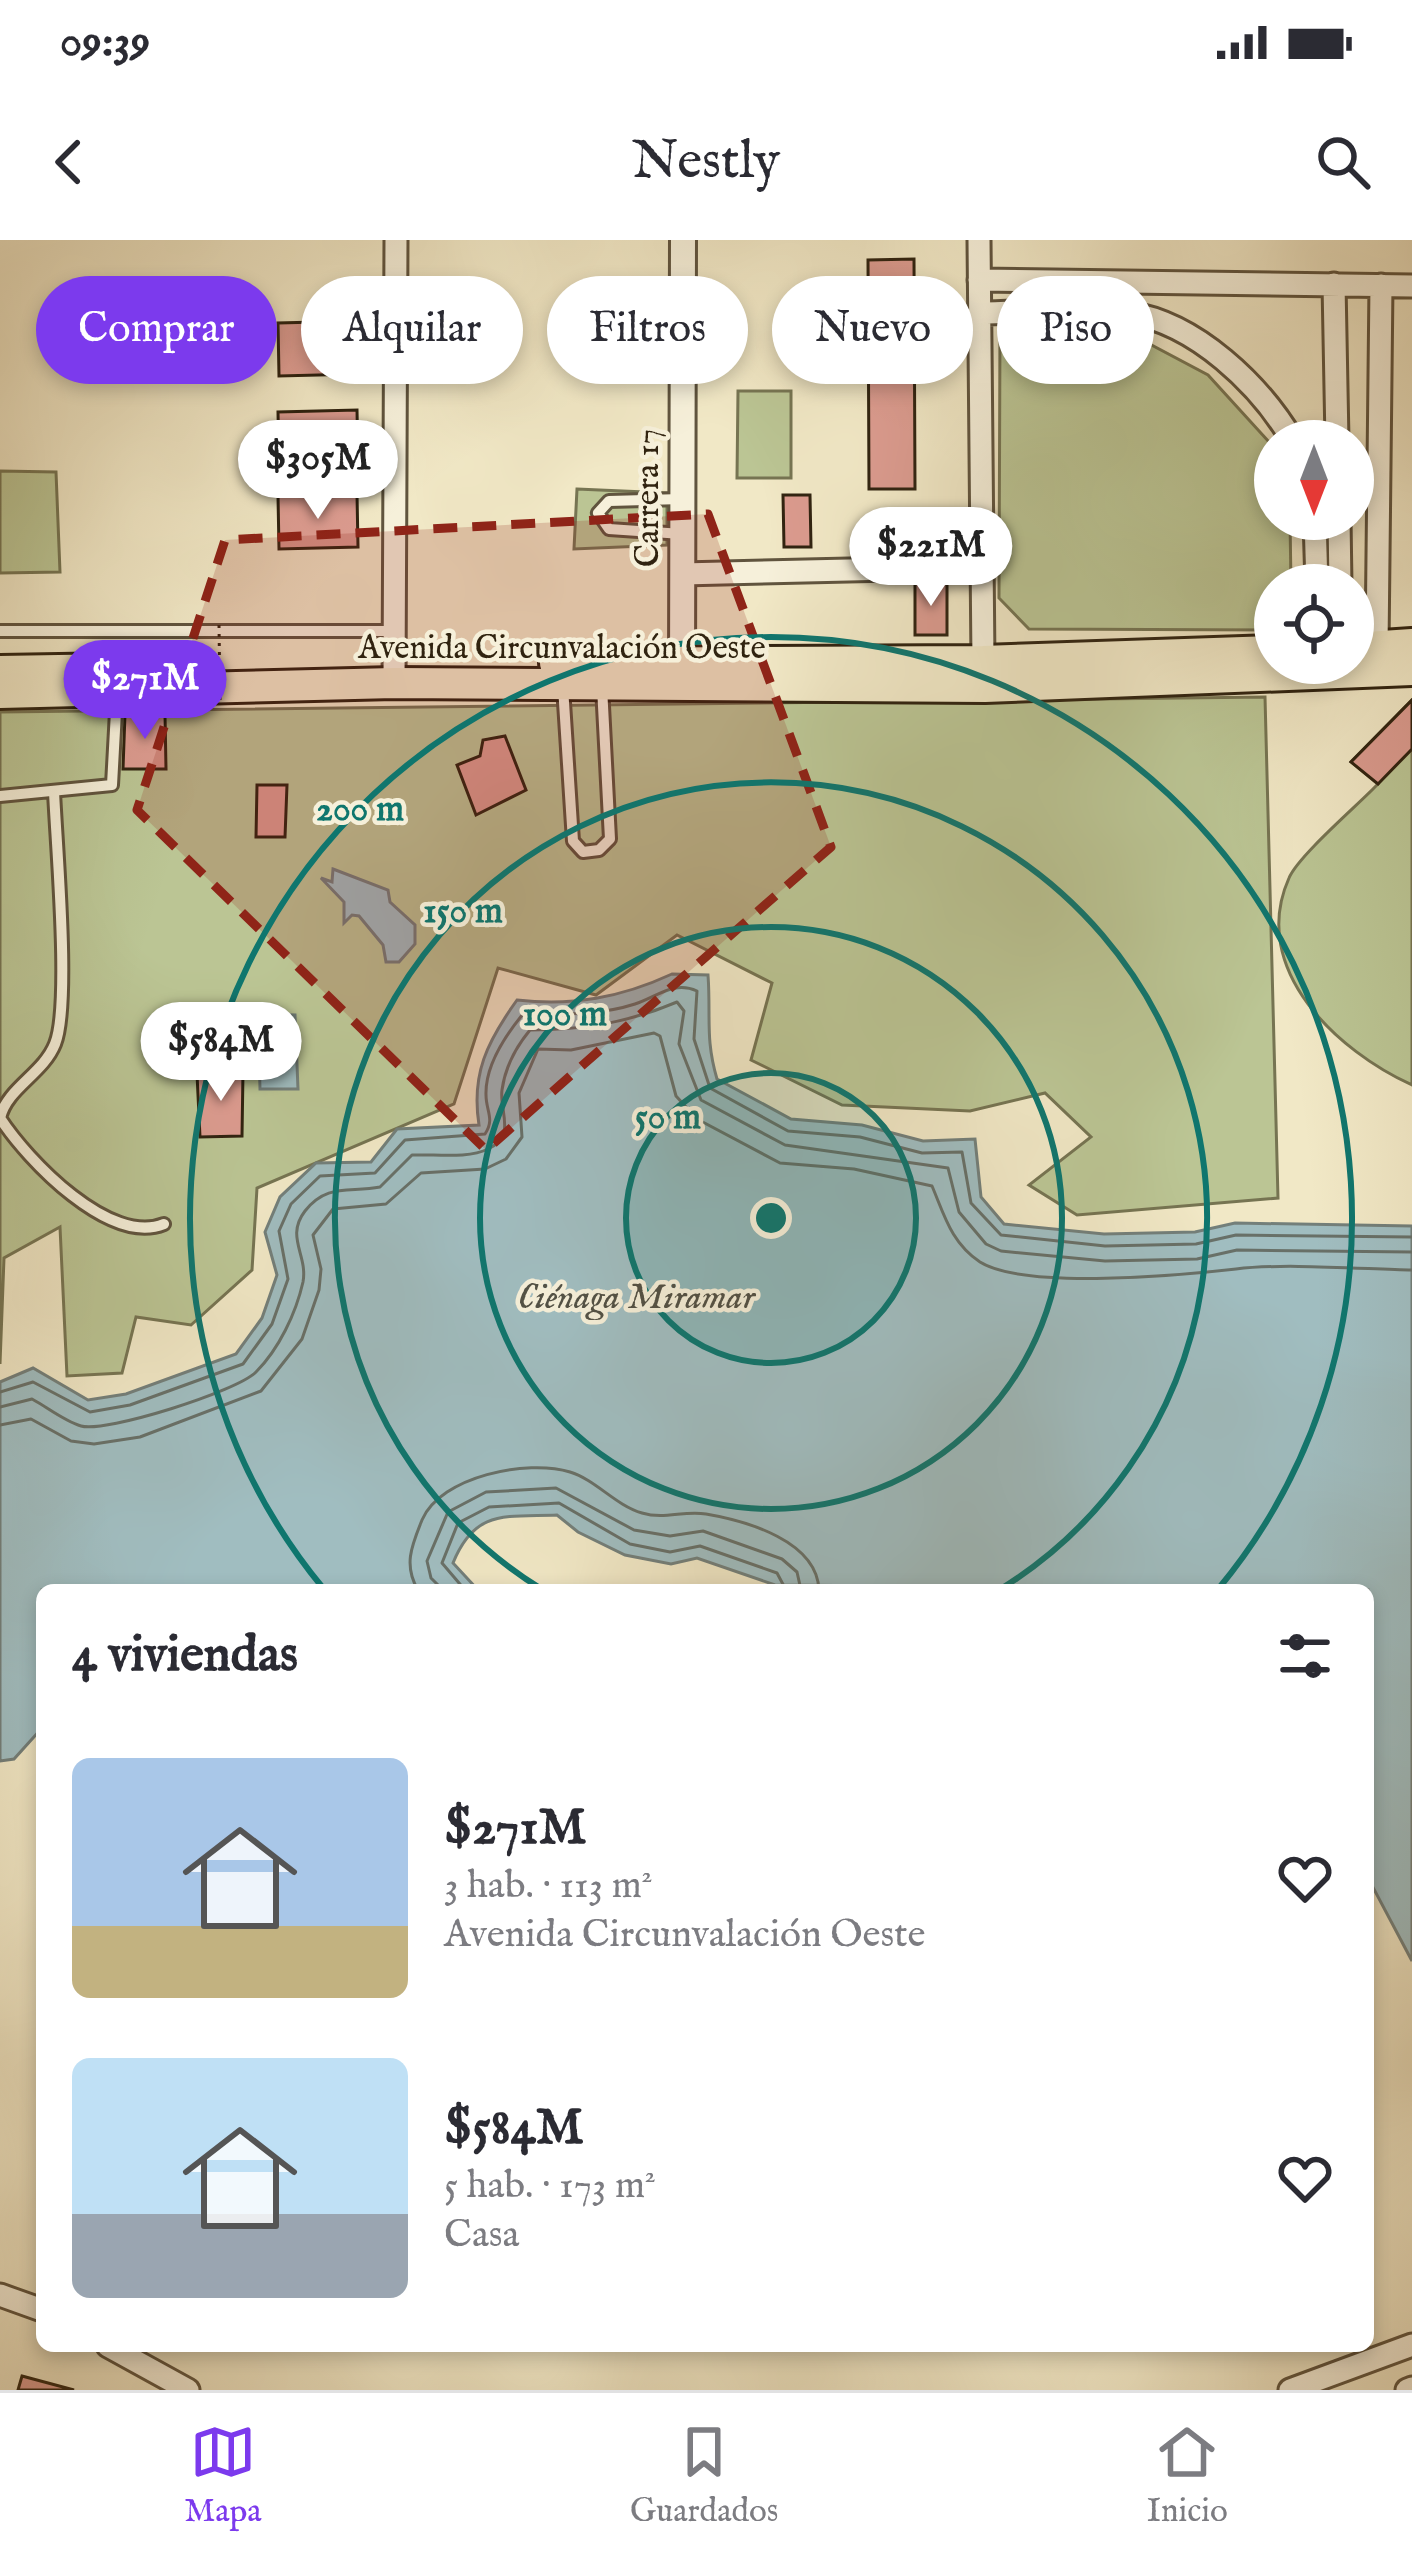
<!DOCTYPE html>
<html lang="es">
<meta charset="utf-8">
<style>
:root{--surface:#fff;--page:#f2f2f3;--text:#2b2b33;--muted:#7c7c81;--line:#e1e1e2;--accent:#7c3aed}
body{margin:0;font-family:"IM FELL English",serif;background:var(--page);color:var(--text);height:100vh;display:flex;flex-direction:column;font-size:45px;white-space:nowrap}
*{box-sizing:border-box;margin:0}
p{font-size:39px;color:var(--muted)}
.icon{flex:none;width:66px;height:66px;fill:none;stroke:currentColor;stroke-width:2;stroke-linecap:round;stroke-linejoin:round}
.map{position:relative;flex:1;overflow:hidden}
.sheet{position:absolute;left:36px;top:1344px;width:1338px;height:768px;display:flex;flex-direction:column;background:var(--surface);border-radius:18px;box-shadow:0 6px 18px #0003}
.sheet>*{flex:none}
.guide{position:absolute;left:36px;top:36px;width:1341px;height:108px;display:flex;gap:24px}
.needle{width:78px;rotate:180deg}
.tools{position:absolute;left:1254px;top:180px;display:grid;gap:24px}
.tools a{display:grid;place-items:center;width:120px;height:120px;border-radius:50%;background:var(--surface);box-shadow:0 6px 18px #0003;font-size:60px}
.price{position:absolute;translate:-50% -102px;padding:0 27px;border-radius:42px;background:#fff;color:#222;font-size:39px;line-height:78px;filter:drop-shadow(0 3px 6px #0008)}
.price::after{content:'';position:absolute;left:50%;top:72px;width:36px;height:27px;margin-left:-18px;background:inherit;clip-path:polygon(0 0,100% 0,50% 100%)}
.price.active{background:var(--accent);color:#fff}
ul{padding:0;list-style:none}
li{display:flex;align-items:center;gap:36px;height:300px;padding:0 36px}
li span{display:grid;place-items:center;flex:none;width:336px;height:240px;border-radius:18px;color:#555}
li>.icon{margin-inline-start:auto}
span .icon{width:144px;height:144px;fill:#fffc;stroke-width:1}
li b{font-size:51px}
h2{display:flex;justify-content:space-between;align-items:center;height:144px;padding:0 36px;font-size:51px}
.tag{padding:0 42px;border-radius:54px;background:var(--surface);box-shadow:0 6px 18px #0003;font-size:42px;line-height:108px}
.tag.active{background:var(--accent);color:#fff}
.status{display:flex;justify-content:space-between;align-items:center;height:84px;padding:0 60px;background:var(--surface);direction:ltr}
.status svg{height:33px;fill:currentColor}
header{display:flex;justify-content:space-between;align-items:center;height:156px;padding:0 36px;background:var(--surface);font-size:54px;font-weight:600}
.tabs{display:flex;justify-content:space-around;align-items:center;height:168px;border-top:3px solid var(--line);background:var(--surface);font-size:33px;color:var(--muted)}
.tabs a{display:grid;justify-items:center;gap:6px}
.tabs .active{color:var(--accent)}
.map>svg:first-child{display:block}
.green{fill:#bbc594;stroke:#767452;stroke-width:3}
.water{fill:#a0bdc0;stroke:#737f7a;stroke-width:3}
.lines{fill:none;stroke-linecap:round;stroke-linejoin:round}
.shore{stroke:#687068;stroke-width:3}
.building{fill:#db9b8f;stroke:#302310;stroke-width:3}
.service-casing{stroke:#60543e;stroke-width:16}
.minor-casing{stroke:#60543e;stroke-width:27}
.tertiary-casing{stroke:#60543e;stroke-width:30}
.primary-casing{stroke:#302310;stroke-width:36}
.service{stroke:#f6f0da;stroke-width:10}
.minor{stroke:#f6f0da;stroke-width:21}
.tertiary{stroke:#f6f0da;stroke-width:24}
.primary{stroke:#f1e8c6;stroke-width:30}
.path-bridge{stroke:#302310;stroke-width:3;stroke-dasharray:3 6;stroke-linecap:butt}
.marked{fill:#8f2418;fill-opacity:0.2;stroke:#8f2418;stroke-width:9;stroke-dasharray:24 15;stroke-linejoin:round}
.ring{fill:none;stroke:#0f766e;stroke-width:6}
.labels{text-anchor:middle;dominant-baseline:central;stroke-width:9;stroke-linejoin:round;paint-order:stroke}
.street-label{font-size:33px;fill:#302310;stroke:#f6f0da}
.water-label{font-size:36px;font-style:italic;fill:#525145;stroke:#f6f0da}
.centre{fill:#0f766e;stroke:#f6f0da;stroke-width:6}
.ring-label{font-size:36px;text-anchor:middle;font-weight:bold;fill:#0f766e;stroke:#f6f0da;stroke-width:9;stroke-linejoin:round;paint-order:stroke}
</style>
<div class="status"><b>09:39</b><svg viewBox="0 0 49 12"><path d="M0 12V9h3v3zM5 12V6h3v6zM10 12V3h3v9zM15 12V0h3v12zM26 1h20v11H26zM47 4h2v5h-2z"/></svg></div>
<header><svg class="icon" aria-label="back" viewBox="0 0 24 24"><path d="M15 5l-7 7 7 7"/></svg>Nestly<svg class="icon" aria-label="search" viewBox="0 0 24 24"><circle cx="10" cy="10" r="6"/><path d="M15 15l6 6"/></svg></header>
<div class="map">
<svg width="1412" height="2150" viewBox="0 0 1412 2150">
<rect width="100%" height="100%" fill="#f1e8c6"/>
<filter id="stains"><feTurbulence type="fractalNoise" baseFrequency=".00167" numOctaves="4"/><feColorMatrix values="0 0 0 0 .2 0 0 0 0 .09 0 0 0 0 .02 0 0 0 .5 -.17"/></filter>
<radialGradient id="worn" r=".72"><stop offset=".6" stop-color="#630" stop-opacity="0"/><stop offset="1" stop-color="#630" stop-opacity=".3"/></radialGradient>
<path class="green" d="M1000,88L1125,91L1208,135L1270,203L1275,216V279H1290L1291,345H1275V390L1029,389L999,358Z
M738,151H791V238H737Z
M0,231L56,232L60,332L0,333Z
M577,249L667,253V305L574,309Z
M1265,457L1278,958L1077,975L1029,945L1091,897L1045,853L970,871L842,865L751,820L772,743L677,695L596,755L498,728L454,864L257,948L252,1030L191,1085L136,1077L122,1133L67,1136L60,987L4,1018L0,1124V472Z
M1412,460V845C1339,812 1248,730 1289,638C1298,616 1359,564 1378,544L1351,522Z"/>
<path class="water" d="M333,629L388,650L390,662L415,685V704L399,722H386L383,705L359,676L352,675L344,683V662L321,638L332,642Z
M672,734L708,735C711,777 705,798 717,839L791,879L862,885L923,901L975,899L981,957L1004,984L1104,994L1195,992L1235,983L1412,986V1721L1368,1638V1350L775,1345L697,1318L671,1324L625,1315L578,1292L557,1275C505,1277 475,1269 453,1323L478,1350H42V1488L14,1519L0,1521V1142L33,1128L88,1160L126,1154L236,1114L262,1078L277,1035L265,992L280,957L316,923L371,922L397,889L479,885C471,834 487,802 517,760C573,766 620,758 672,734Z
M258,774L295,775L298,849H260Z"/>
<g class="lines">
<path class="shore" d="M0,1152L33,1142L90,1172L130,1165L243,1124L272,1084L288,1039L279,991L291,964L320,936L375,933L405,900L485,894C495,879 486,871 486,855C485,826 505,796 523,774C561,774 598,776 635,764C657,757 674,740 697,751L694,799L710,848L788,891L860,897L922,913L962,912L971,963L1001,995L1105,1006L1196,1004L1236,995L1412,997
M0,1167L32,1159C47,1167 64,1181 81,1186C106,1193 238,1151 256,1132C279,1109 296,1073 303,1042C308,1015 285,997 305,971C327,943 349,953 380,947L412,915C435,914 468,919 488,909C517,896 499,871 502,850C505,827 516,807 530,790C583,790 627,783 677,762L684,771L679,804L701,860L785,905L948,928L959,972L986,1004L1001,1011L1105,1021L1197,1019L1237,1010L1412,1012
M0,1185L31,1179L71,1201L94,1204L140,1197L261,1151L302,1099L319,1050L321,1029L313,995L333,969L386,964L421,933L485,929L506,919L522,897L519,853L538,809L571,810L654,793L660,796L676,856L697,879L780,923L854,929L932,946C944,974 951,1003 980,1022C1025,1050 1183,1035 1236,1029C1283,1023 1363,1029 1412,1030
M418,1350C403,1325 412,1305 422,1280C441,1236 527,1219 570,1232C596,1240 615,1265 642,1273C665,1280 684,1270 706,1274C747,1281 817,1301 819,1350
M443,1350L431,1338L427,1321L448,1272L486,1252L556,1248L634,1290L670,1296L703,1291L782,1319L797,1332L801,1350
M465,1350L442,1323L458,1283L489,1267L559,1263L630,1304L670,1312L700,1306L777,1333L786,1350"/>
</g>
<path class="building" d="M914,19L915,249H869L868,20Z
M357,81L358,134L279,136L278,83Z
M357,170L358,223L279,225L278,172Z
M357,254L358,307L279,309L278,256Z
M783,255H810L811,307H784Z
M915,343H947V395H915Z
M1412,460V509L1378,544L1351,522Z
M125,474H165L166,529H123Z
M505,496L526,550L476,575L457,525L480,516L483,500Z
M257,545H287L285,597H256Z
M243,832L242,896L200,897L197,834Z
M22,2136L74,2150H18Z"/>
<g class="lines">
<defs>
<path id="service" d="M682,259L609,261L598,273L609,289L682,294
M0,391H394
M563,447L573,601L583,612L599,610L610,599L602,447
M54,551C56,602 71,765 55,804C43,834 7,848 0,878C28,921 110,1006 164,984
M0,556L112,545L117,453"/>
<path id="minor" d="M979,0L983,421
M979,40L1412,46
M1334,44L1337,201
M979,73C1027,73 1081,65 1129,73C1196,83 1260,145 1293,201
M1315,279L1317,345
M1339,279L1340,345
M682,334L979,327
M1377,406L1381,45
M394,443L396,0
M0,2055L42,2070
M108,2106L188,2150
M1290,2150L1412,2105
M1407,2150L1412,2148"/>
<path id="tertiary" d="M682,437L683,0"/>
<path id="primary" d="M1353,408L1412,404
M555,423L983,421L1275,411
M0,431L177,428
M0,453L394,443L985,447L1412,430"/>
</defs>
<use href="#service" class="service-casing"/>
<use href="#minor" class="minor-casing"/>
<use href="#tertiary" class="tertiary-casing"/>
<use href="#primary" class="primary-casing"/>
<use href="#service" class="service"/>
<use href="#minor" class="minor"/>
<use href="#tertiary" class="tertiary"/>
<use href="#primary" class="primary"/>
<path class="path-bridge" d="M219,385L220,460"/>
</g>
<path class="marked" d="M708,274L831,607L486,910L137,570L225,300Z"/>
<circle cx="771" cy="978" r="145" fill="#0f766e" fill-opacity=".12"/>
<g class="ring">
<circle cx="771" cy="978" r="145"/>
<circle cx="771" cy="978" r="291"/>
<path d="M543 1350A436 436 0 1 1 999 1350"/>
<path d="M323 1348A581 581 0 1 1 1219 1348"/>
</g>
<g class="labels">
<g class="street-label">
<text transform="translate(649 258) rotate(-90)">Carrera 17</text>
<text x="562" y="409">Avenida Circunvalación Oeste</text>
</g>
<g class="water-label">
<text x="636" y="1058">Ciénaga Miramar</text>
</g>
</g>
<circle cx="771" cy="978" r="18" class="centre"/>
<g class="ring-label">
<text x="360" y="580">200 m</text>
<text x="463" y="682">150 m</text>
<text x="565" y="785">100 m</text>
<text x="668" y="888">50 m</text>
</g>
<rect width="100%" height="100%" filter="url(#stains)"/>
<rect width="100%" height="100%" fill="url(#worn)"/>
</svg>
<div class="tools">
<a><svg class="needle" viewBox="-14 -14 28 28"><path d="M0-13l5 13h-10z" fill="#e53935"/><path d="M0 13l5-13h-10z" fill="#7c7c81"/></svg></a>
<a><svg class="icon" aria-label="locate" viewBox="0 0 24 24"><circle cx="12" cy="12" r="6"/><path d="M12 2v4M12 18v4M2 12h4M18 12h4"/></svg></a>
</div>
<b class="price" style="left:318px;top:282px">$305M</b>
<b class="price" style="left:931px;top:369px">$221M</b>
<b class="price active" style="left:145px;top:502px">$271M</b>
<b class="price" style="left:221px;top:864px">$584M</b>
<div class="guide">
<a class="tag active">Comprar</a>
<a class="tag">Alquilar</a>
<a class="tag">Filtros</a>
<a class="tag">Nuevo</a>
<a class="tag">Piso</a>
</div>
<section class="sheet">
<h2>4 viviendas<svg class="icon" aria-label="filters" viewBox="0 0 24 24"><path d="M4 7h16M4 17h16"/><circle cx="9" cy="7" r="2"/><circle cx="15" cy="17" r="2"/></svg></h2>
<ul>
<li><span style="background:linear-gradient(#a9c7e8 70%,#c2b280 0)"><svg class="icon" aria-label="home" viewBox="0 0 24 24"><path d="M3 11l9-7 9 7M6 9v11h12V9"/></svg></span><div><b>$271M</b><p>3 hab. · 113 m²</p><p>Avenida Circunvalación Oeste</p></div><svg class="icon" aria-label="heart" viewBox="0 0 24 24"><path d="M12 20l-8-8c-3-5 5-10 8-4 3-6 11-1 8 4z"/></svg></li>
<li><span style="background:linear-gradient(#bfe0f5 65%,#9aa5b1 0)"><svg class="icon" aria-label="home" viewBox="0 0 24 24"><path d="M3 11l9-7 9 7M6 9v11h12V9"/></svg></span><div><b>$584M</b><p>5 hab. · 173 m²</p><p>Casa</p></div><svg class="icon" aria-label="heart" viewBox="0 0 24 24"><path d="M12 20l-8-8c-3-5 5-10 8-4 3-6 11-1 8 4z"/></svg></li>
</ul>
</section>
</div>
<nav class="tabs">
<a class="active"><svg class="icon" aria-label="map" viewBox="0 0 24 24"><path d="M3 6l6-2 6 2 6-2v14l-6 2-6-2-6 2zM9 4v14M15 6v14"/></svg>Mapa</a>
<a><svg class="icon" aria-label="saved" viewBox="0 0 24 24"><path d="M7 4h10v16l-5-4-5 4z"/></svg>Guardados</a>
<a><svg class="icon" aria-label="home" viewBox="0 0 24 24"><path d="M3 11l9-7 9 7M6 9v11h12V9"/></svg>Inicio</a>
</nav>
